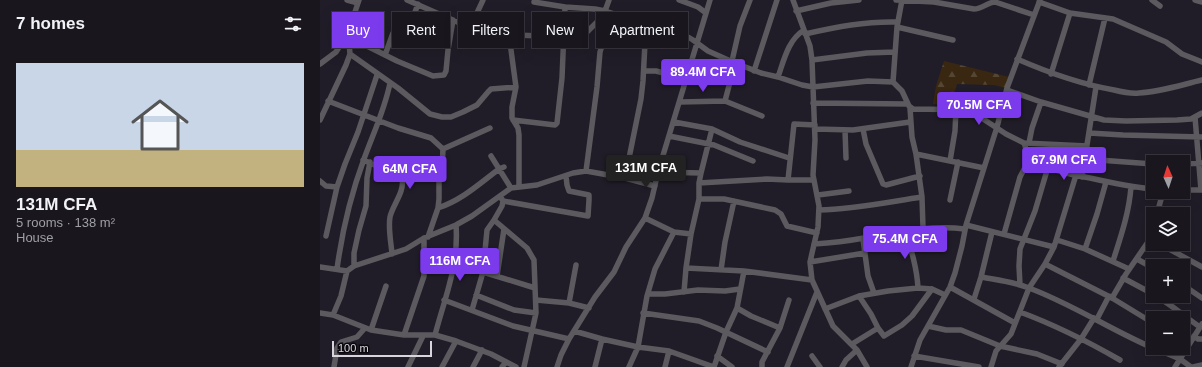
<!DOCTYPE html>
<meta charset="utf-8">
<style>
:root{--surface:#19161e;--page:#221f27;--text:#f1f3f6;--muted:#9f9fa4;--line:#37353c;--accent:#7c3aed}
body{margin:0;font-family:Arial,sans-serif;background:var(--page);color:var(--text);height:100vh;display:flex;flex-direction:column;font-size:15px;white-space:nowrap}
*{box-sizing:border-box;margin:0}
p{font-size:13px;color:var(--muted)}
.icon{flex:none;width:22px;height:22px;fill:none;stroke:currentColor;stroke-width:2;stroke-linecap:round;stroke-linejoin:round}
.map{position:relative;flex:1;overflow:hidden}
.side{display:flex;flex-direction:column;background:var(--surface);width:320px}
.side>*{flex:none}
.guide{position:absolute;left:12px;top:12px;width:380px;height:36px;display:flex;gap:8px}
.needle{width:26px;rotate:357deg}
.buttons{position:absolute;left:826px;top:155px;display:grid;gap:8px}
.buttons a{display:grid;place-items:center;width:44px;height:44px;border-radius:0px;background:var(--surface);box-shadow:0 4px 16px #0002,0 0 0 1px var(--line);font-size:20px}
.scale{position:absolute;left:12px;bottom:10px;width:100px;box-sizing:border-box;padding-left:4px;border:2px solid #d8d6dd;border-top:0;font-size:11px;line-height:14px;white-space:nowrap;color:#d8d6dd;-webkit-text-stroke:3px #0a080d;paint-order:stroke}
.price{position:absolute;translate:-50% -34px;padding:0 9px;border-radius:4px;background:var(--accent);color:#fff;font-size:13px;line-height:26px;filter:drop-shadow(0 1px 2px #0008)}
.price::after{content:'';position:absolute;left:50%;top:24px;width:12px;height:9px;margin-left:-6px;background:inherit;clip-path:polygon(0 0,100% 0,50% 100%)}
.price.on{background:#222;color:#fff}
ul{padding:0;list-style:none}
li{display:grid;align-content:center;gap:8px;height:212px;padding:0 16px}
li+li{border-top:1px solid var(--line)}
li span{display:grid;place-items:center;height:124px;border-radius:0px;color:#555}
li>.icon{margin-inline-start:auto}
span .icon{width:72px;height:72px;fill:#fffc;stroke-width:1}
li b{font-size:17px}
h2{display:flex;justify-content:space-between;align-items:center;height:48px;padding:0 16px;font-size:17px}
.tag{padding:0 14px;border-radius:0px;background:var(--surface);box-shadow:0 4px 16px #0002,0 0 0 1px var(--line);font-size:14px;line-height:36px}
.tag.on{background:var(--accent);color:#fff}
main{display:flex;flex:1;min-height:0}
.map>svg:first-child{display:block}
.forest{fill:url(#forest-firs)}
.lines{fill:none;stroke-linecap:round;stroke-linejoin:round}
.minor{stroke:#5c5a5f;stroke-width:5.5}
</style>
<main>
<section class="side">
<h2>7 homes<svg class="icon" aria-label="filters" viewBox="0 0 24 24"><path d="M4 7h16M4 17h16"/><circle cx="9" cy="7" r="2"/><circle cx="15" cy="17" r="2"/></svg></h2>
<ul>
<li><span style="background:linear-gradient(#c9d6e8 70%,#c2b280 0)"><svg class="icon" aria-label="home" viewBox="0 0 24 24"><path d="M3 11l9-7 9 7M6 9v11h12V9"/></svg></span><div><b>131M CFA</b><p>5 rooms · 138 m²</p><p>House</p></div></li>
</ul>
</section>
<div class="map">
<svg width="882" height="367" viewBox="0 0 882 367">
<defs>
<pattern id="forest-firs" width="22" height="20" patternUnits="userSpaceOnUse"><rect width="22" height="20" fill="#392711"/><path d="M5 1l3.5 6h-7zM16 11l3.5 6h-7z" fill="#554633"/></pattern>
</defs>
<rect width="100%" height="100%" fill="#211d28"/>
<path class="forest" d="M624,61L689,77L686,88L674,85L637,84L631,105L613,104L616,86Z"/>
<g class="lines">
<path class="minor" d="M27,0L38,3
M87,0L158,31L171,34L222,36L244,38L259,37L264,35L277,22L285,11L368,37L373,40L388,51L415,63L441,73L458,77L482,85L493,87L548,81L573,82L582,91L589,106L593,109L658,110L670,107L683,101
M359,0L378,7L386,13
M473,0L490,46L492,60L495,140L493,175L499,206L498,227L490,262L492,280L513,326L537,350L547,367
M576,0L614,2L654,9C662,9 668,2 675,2L714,15
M832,0L840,6
M875,0L882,2
M214,2L245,7
M719,2L750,13L793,19L846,42L862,54L882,62
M476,11L511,3L539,0
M577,27L633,40
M150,28L163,0
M485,34C516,27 546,21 578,22
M189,35L196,87L192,107V118L198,128L199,135V187
M30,54L78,88L110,114L122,117H131L143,112L157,105L168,92L171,89L196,87
M65,55L73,33C78,31 82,35 88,31L98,4
M697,59C729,73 760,84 794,90C802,92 810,94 819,93C840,92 861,85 882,80
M492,60L547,53L575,52
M412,61L420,26L430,0
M415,63L405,101L442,116
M0,64L16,52L28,33L43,44L77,61L113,76L124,75L126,71L128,50L133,20
M324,71H336L366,79
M434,71L457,0
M731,74L750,13
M458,77C464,60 468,40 484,30
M573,82L577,27L582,0
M769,85L785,18
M687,90L721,102L784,120L806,121L857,120L871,119L882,113
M8,101L78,128L111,138L123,149L122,168L119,182V199L118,208L108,237
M360,102L405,101
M493,103L588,104
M590,108L592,137L596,154L664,168
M651,111L686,134L704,143C706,148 707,155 712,159C725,169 753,175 770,178C792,183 810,187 833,189
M875,117L881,190
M0,120L26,65L30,54L28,33L39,0
M193,120L235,125L237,123L242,78L245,7L275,9L285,11L289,0
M354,122L392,129L420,142L469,158
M495,129L533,130L590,122
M543,129L546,144L563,184L566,185L600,176
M525,130L526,158
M769,133L803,135L882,137
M349,136L394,145L433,161
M704,143L767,146
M709,143L712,128L721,102
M123,149L170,128
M596,154L602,197L603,228
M171,156L191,188
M765,159L833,164
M43,160L71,172L82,178C85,192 73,204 70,217C68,228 71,242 72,254
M630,161L635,131L636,109
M863,164L882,163
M266,171L277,87L280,52L288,26L290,14
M338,172L381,173
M762,177L776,87
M305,178L321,99L323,81L325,43L328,25
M468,180H494
M0,181L6,186L17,187
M379,183L447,179L468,180L474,124L495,125
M863,190H882
M498,195L529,191
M180,196L183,201L182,206L174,220L207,248L214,260L216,313L204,367
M379,199H404L455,210L461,214L467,226L497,233
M630,200L638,162
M183,201L268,216L269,200V195L249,191L247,185L246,176
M118,208C142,200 159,184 179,169L184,167
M499,210C534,209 568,202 602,197
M837,214L843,192
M325,218L354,232L371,234
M646,225L734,247L756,175
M585,230C591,249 597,268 598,288
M684,234L700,177L710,158
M6,236L17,187L25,164L38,132L57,75
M543,239L548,276L554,293
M737,240L765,249L809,269
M494,244C511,243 528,241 544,238C579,232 609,225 645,229
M840,244L882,267
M765,249L777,214L786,182
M817,259L833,268
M793,261C801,236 809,213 811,187
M490,262L545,253
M725,264L792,298L833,323
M34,266V253L39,230L46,206L47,178L50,162
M0,267L27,271
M366,268L424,271L492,280
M17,269C22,232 31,194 44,159C53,134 65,109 70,83
M401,270L405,242L414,201
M163,272L215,288
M177,276L184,229
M661,277C677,280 694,282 709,288C752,304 791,330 833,348
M803,278L833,294
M700,285L699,266L700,249L715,211L728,167
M863,285L882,298
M630,287L695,323
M364,292L366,268L371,234L379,199V183L381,173L392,129
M328,294H345L378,290L405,291L420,289
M156,295L194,310L216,313
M539,296L551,314L558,328L564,336L582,325L592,316L612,289
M836,296C852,305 865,317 880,327
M792,298L806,274L830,239L833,228
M654,299L661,277L672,232
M124,300L193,326L249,339
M216,300L249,303L269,308
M249,303L256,265
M417,308L431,316L460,328
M505,309L539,296L568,291L598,288L612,289L625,295
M152,310L163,272L167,230L174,220
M700,312C735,325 767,341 800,360
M0,313L13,315L51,330L84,335H115L136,341L171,354L196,367
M323,313L379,321L397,328L448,352
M13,315L21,296L27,271L34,266L86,249L104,238L136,225L152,216L191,188L217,185L253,173L266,171L305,178L335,186
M777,319L789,296
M608,326L626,330H641L680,346L717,354L742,364
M51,330L66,286
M254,331L282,339L318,347L349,351L394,367
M84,335L104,276V238
M115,335C125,297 139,265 136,225
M874,336L878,339H882
M532,344L558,328
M834,348L860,359L871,367
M397,356L412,367
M492,356L500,367
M594,356L659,367
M14,367L17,348L21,342L37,337L45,328
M88,367L103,336
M122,367L136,341
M153,367L162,350
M182,367L186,362
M237,367L241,355L249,339L275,297L294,272L306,247L325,218L332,198L338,172L390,0
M275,367L282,339
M309,367L318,347L327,296L335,269L354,232
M345,367L349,351
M394,367L406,332L417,308L424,271
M442,367V362L460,328L469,300
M467,367L497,292
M522,367L526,360L537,350
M591,367L600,340L630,287L635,273L642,246L646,225L677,127L687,88L720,0
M671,367L676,351L691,334L709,288L725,264L734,247
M739,367L761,339L774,318
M855,367L882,324
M873,367L882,365"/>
</g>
</svg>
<div class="buttons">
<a><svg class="needle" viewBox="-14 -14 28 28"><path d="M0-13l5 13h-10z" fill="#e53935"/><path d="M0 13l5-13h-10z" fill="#9f9fa4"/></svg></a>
<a><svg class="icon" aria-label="layers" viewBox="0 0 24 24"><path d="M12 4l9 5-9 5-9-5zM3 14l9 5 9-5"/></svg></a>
<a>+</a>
<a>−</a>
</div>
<div class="scale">100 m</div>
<b class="price" style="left:383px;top:93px">89.4M CFA</b>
<b class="price" style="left:659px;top:126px">70.5M CFA</b>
<b class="price" style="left:744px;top:181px">67.9M CFA</b>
<b class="price on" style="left:326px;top:189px">131M CFA</b>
<b class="price" style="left:90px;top:190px">64M CFA</b>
<b class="price" style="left:585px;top:260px">75.4M CFA</b>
<b class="price" style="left:140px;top:282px">116M CFA</b>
<div class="guide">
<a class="tag on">Buy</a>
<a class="tag">Rent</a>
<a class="tag">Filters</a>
<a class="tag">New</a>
<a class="tag">Apartment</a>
</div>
</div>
</main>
